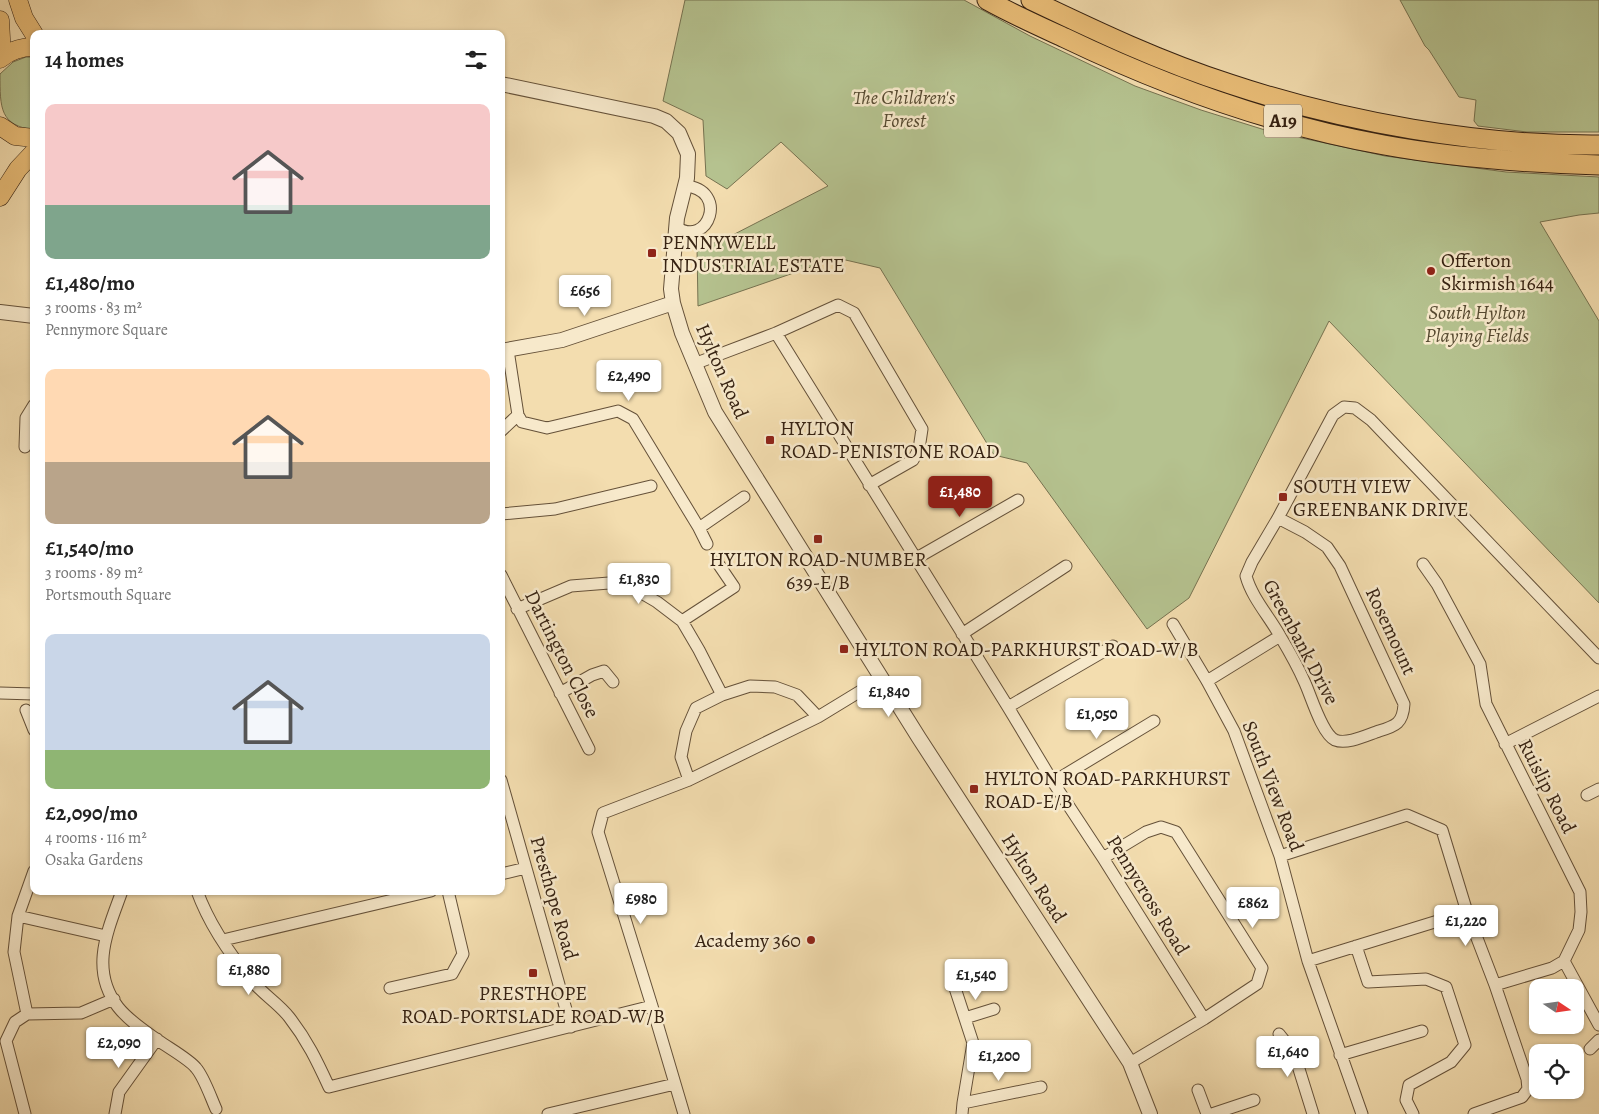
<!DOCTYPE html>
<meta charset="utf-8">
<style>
:root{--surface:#fff;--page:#f6f6f6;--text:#222;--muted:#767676;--accent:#8f2418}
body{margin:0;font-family:Alegreya,serif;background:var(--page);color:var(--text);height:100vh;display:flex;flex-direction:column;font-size:19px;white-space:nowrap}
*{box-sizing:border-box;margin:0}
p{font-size:16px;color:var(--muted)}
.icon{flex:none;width:28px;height:28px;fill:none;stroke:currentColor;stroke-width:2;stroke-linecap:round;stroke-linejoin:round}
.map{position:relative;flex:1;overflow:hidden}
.details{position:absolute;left:30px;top:30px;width:475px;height:865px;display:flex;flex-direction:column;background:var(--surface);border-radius:10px;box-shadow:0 1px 4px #0004}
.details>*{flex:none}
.needle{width:32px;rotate:103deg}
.buttons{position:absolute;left:1529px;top:979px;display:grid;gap:10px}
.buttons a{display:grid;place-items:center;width:55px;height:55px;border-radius:10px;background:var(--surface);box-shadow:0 1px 4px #0004;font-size:25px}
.price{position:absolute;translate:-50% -42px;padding:0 11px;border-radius:5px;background:#fff;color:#222;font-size:16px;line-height:32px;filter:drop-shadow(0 1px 2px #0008)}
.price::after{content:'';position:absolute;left:50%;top:30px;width:15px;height:11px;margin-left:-8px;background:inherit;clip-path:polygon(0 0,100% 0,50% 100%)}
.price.active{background:var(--accent);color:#fff}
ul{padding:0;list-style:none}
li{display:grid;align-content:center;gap:10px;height:265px;padding:0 15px}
li span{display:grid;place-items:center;height:155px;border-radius:10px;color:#555}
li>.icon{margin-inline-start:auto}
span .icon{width:90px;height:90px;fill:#fffc;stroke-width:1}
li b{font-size:21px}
h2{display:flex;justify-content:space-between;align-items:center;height:60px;padding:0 15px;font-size:21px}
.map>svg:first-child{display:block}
.green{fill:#b5c28f;stroke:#767250}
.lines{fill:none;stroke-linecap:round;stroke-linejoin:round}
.minor-casing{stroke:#655139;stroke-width:13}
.tertiary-casing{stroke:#655139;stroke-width:16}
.primary-casing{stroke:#362212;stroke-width:19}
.trunk-casing{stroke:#362212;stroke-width:21}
.minor{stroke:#f7e9cb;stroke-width:11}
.tertiary{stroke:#f7e9cb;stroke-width:14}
.primary{stroke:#eabe78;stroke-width:18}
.trunk{stroke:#eabe78;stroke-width:19}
.poi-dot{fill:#8f2418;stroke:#f7e9cb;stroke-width:2}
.labels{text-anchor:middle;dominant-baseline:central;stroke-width:5;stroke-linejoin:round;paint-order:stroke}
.shield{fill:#f7e9cb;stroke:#705e4a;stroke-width:1}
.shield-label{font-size:19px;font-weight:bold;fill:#362212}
.park-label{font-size:20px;font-style:italic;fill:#564a31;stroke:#f7e9cb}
.poi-label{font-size:20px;fill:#362212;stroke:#f7e9cb;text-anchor:start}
.street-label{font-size:20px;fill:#362212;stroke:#f7e9cb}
</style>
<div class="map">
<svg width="1599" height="1114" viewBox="0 0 1599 1114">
<rect width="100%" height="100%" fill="#f3ddaf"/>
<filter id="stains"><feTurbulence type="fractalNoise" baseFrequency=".004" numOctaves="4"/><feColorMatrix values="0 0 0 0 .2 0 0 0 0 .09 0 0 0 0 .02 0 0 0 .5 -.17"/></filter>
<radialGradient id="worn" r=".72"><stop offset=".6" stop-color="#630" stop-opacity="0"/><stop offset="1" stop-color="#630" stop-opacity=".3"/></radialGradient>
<path class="green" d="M685,0H964L1030,36L1135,86L1201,110L1265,130L1385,156L1506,172L1599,177V213L1579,215L1540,222L1599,321V603L1329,321L1189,598L1147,629L1027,463L994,455L880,268L837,258L698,306L697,248L723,240L828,186L781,142L727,189L706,176L703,120L663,101Z
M1400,0H1599V132H1527L1478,126L1474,121L1476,100L1459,97L1429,50L1425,46Z
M26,57H34V130C0,125 0,109 0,74L13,62Z"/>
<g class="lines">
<defs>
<path id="minor" d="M676,227C709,249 729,189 685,186
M776,333L1008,707L1053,782L1103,858L1204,1019
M508,350L518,415L522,422L547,428L618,411L633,419L699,528L707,544
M694,364L776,333L838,305L854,313L922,429L919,449L913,460L869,485
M501,431L518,415
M25,447L26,418L34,405
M501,514L555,509L651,486
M1278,518L1305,532L1327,547L1340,566L1404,704C1403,723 1396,726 1379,731C1367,735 1347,745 1335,740C1322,734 1311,696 1305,683C1298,667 1289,651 1280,636C1269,616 1252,598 1246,576L1252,562L1278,518L1333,415L1344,407L1355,408L1371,420L1599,658
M699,528L744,497
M915,559L1018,500
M1423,564L1437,584L1480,664L1486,704L1580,892L1581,912L1579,930L1564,961L1552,968L1495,985
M501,575L589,749
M517,609L571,586L609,583L633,588L657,602L682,621L699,650L722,695
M682,621L734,587L717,562
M1173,624L1207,681L1234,731L1280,856L1308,961L1362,1114
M962,634L1066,566
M1207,681L1280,636
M0,693L34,694
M560,693L592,675L604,671L613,682
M1008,707L1113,646
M26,710L34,730
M818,717L882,678
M1505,744L1599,696
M501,780L571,1027
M1053,782L1154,721
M1587,795L1599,789
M1280,856L1407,815L1442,830L1467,912L1495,985L1527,1079L1528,1089L1522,1097L1474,1114
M1103,858L1146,832L1161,827L1176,832L1262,968L1257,984L1204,1019L1130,1063
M501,874L526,868
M122,891C108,930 89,969 118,1007C129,1021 145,1031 159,1041C169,1048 190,1060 196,1068C204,1077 211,1098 216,1109
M197,891C209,924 231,956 253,982C264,995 279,1004 289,1017C307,1040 317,1061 329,1087L652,1006
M18,916L106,936
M223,940L431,891
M1356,946L1368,982L1426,979L1446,987L1465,1045L1451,1062L1409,1085L1406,1100L1413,1114
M1308,961L1467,912
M1564,961L1599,1025
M954,985L973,1043L963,1103L962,1114
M390,988L452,974L463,954L448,891
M27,1014L14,952L18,916L34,871
M965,1018L994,1009
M1279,1034L1294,1053L1313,1114
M1590,1049L1599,1040
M1340,1055L1422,1031
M1198,1090L1207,1114
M963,1103L1041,1087
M25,1114L6,1041L15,1022L27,1014L81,1013L114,999
M115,1114L119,1092L157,1039
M548,1114L675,1084
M684,1114L652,1006L598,832L603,813L689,780L818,717L797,695L775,687L750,686L722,695L696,708L686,731L681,757L689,780
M1212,1114L1254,1100"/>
<path id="tertiary" d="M501,84L654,116L666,121L679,133L688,154L687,178L677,218L671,289L673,303L682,333L715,412L919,738L1130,1063L1150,1114
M0,312L34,316
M501,351L562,340L673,303"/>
<path id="primary" d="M18,0L24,18L34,34
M0,20L2,57
M0,59C9,51 21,47 34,47
M0,126L15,136L34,138
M0,197L18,169L34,152"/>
<path id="trunk" d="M987,0C1012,14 1039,26 1065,38C1167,87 1273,125 1384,145C1455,158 1527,163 1599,165
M1031,0C1096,31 1161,62 1230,84C1344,122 1479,146 1599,145"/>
</defs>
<use href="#minor" class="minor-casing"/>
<use href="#tertiary" class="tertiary-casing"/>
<use href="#primary" class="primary-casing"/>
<use href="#trunk" class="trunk-casing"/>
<use href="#minor" class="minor"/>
<use href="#tertiary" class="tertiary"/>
<use href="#primary" class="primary"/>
<use href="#trunk" class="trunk"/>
</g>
<g class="poi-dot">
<rect x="647" y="248" width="10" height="10" rx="2.5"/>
<circle cx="1431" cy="271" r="5"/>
<rect x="765" y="435" width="10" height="10" rx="2.5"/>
<rect x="1278" y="492" width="10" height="10" rx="2.5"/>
<rect x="813" y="534" width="10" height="10" rx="2.5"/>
<rect x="839" y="644" width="10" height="10" rx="2.5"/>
<rect x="969" y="784" width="10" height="10" rx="2.5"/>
<circle cx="811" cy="940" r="5"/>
<rect x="528" y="968" width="10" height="10" rx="2.5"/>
</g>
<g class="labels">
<rect class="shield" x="1264" y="104.5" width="38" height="33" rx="4"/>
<g class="shield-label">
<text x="1283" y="121">A19</text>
</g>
<g class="park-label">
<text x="904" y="97">The Children's<tspan x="904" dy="23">Forest</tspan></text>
<text x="1477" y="312">South Hylton<tspan x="1477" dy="23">Playing Fields</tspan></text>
</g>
<g class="poi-label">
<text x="662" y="242">PENNYWELL<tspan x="662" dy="23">INDUSTRIAL ESTATE</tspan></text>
<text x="1441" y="260">Offerton<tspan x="1441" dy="23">Skirmish 1644</tspan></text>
<text x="780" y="428">HYLTON<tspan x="780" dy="23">ROAD-PENISTONE ROAD</tspan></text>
<text x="1293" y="486">SOUTH VIEW<tspan x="1293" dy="23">GREENBANK DRIVE</tspan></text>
<text x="818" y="559" text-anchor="middle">HYLTON ROAD-NUMBER<tspan x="818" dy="23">639-E/B</tspan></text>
<text x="854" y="649">HYLTON ROAD-PARKHURST ROAD-W/B</text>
<text x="984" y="778">HYLTON ROAD-PARKHURST<tspan x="984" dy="23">ROAD-E/B</tspan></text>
<text x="801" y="940" text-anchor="end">Academy 360</text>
<text x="533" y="993" text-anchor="middle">PRESTHOPE<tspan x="533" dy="23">ROAD-PORTSLADE ROAD-W/B</tspan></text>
</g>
<g class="street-label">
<text transform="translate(722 371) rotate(66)">Hylton Road</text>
<text transform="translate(1391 631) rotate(65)">Rosemount</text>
<text transform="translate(1301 642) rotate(62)">Greenbank Drive</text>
<text transform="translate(562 654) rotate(63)">Dartington Close</text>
<text transform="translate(1273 786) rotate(69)">South View Road</text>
<text transform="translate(1547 786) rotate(63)">Ruislip Road</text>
<text transform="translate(1034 878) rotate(57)">Hylton Road</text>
<text transform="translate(1148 895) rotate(58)">Pennycross Road</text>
<text transform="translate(554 898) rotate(74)">Presthope Road</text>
</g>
</g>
<rect width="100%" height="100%" filter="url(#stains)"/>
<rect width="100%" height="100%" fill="url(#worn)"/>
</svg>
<div class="buttons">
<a><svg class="needle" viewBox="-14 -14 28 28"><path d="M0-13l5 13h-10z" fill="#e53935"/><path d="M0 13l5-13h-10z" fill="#767676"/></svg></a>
<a><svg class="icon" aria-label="locate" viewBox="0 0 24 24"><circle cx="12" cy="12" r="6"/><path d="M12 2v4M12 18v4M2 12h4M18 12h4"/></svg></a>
</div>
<b class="price" style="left:585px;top:317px">£656</b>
<b class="price" style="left:629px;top:402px">£2,490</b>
<b class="price active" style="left:960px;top:518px">£1,480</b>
<b class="price" style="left:639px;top:605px">£1,830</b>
<b class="price" style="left:889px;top:718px">£1,840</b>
<b class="price" style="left:1097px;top:740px">£1,050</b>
<b class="price" style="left:641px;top:925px">£980</b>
<b class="price" style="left:1253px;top:929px">£862</b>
<b class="price" style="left:1466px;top:947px">£1,220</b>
<b class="price" style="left:249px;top:996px">£1,880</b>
<b class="price" style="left:976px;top:1001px">£1,540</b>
<b class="price" style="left:119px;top:1069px">£2,090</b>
<b class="price" style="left:1288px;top:1078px">£1,640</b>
<b class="price" style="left:999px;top:1082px">£1,200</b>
<section class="details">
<h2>14 homes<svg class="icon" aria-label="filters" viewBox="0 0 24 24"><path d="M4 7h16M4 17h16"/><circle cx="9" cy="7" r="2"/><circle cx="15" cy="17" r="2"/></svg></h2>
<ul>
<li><span style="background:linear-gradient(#f6c9c9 65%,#7fa58c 0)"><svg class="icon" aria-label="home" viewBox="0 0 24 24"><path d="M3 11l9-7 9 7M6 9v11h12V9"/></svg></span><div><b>£1,480/mo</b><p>3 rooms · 83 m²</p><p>Pennymore Square</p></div></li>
<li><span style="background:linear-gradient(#ffd9b3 60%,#b9a48a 0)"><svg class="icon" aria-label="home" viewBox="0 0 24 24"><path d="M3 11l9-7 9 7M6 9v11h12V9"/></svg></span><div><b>£1,540/mo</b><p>3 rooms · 89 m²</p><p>Portsmouth Square</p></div></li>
<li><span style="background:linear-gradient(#c9d6e8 75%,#8fb573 0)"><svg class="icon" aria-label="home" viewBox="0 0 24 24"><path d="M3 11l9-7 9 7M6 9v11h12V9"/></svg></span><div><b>£2,090/mo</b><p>4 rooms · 116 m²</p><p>Osaka Gardens</p></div></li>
</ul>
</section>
</div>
